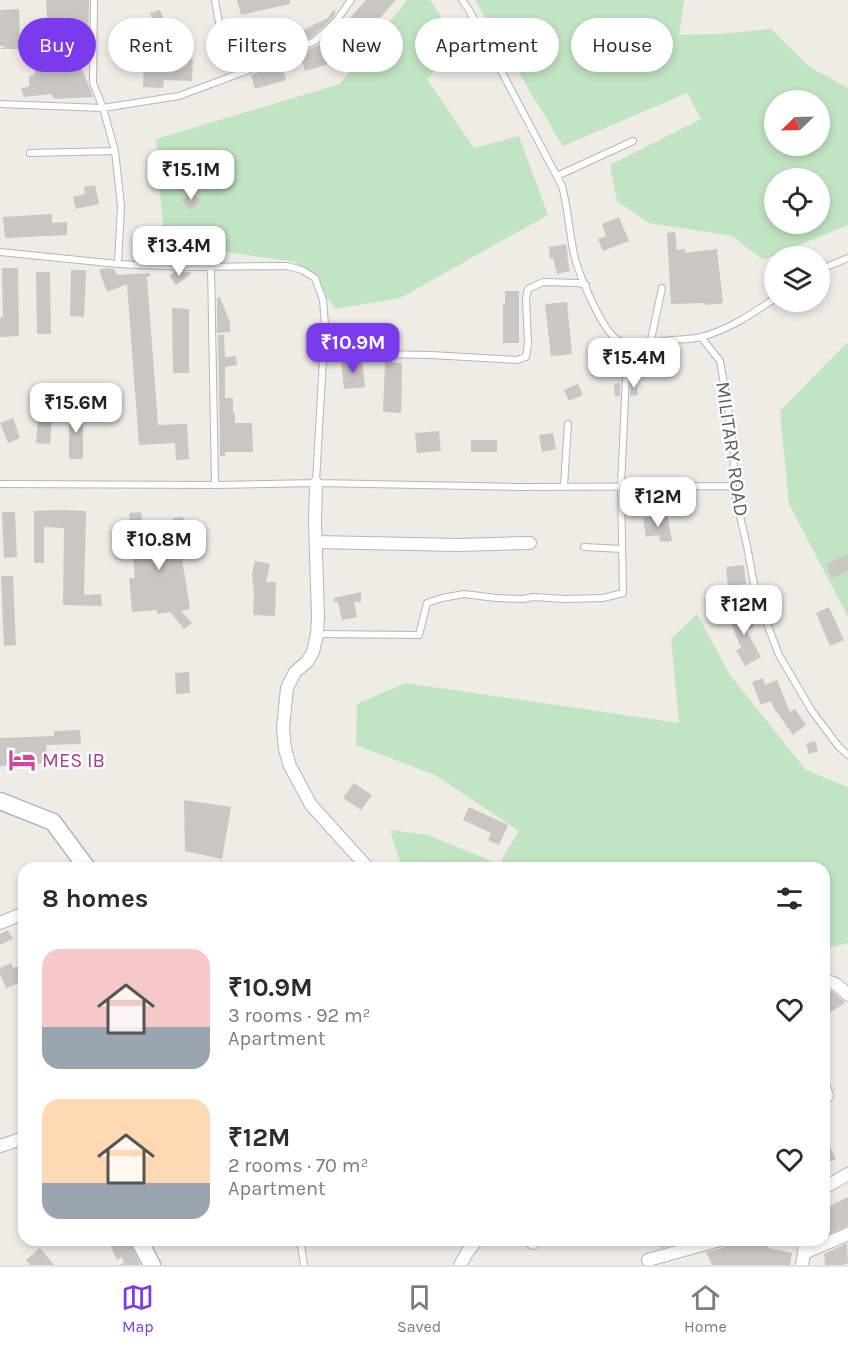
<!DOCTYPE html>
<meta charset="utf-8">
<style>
:root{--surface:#fff;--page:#f7f7f7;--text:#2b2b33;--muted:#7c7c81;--line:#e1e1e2;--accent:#7c3aed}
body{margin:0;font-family:Karla,sans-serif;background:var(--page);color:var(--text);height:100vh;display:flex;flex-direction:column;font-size:22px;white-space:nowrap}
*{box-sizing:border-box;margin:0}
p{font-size:20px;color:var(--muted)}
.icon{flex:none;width:33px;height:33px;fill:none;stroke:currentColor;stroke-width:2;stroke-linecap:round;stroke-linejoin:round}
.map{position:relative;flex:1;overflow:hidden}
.side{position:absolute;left:18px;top:862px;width:812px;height:384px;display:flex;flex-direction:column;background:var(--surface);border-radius:18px;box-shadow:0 3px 9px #0003}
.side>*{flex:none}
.hud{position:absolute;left:18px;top:18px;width:813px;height:54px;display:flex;gap:12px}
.needle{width:39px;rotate:247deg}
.buttons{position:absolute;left:764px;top:90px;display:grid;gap:12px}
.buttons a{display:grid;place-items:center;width:66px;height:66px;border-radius:50%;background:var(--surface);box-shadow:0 3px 9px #0003;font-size:30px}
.price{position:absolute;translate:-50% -51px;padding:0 14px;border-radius:12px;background:#fff;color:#222;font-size:20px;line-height:39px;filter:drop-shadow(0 2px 3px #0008)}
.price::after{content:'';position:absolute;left:50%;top:36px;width:18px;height:14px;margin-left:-9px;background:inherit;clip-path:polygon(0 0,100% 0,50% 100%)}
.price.active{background:var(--accent);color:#fff}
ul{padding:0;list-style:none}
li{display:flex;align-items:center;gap:18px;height:150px;padding:0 24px}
li span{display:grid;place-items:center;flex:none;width:168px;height:120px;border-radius:18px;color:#555}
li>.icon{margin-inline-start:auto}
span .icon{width:72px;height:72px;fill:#fffc;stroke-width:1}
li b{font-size:26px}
h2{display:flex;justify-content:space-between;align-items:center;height:72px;padding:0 24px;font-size:26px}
.chip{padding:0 21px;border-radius:27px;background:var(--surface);box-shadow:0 3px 9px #0003;font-size:21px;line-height:54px}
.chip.active{background:var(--accent);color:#fff}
.dock{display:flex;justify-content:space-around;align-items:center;height:84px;border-top:2px solid var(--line);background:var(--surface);font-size:16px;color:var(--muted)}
.dock a{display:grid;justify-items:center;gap:3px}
.dock .active{color:var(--accent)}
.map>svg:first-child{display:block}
.green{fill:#c1e4c2;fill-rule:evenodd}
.building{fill:#cac6c1}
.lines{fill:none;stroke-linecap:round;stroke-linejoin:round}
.service-casing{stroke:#b4b6ba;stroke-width:8}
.minor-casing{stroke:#b4b6ba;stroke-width:14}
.secondary-casing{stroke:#b3b6bb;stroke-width:19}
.service{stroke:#fff;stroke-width:6}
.minor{stroke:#fff;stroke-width:12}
.secondary{stroke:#fff;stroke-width:16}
.labels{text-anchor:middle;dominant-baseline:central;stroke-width:4.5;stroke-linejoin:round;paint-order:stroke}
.street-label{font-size:20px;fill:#5c5f64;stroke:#fff}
.hotel-label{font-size:20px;fill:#b23c85;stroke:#fff;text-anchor:start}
</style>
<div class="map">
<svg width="848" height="1265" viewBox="0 0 848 1265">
<rect width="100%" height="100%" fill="#eeece4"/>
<path class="green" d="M407,0H430L457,43L427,79L474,148L519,136L548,215L400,298L336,309L296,262L164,243L156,139L340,84Z
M475,0H684L679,35L718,34L771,29L810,67L848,88V225L763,260L732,236L649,223L617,201L610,165L701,119L687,93L563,146ZM819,100V146H774V100ZM819,178V224H774V178Z
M848,342V617L789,504L780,411Z
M697,614L730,675L806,770L848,787V943L824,949V868H402L390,830L428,835L499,864L519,831L435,775L356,745L357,704L405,683L679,723L671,639Z"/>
<path class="building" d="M46,0H89L88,63L80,64L93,97L54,99L51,94L24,97L21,89L29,86V77L35,74V64L28,49H0L5,47V46H0V10L19,9L20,41L48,29Z
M237,0H290V4L241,15Z
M366,0H396L348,54L349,58L305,71L300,53L319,45L344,19L347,21Z
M160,10L171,38L146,48L140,34L156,28L150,13Z
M333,10L336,12L333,17L312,37L305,40L301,31L328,18Z
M144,57L193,59L192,81L164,80L163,88L143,87Z
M281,63L286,80L255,89L251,75Z
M95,185L99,204L76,209L73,197L85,194L84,187Z
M192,192L200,201L190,210L182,201Z
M52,214V223L67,222V235L5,238L3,217Z
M619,217L629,241L603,251L598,239L606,236L602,224Z
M675,232L677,250L685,249V253L717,249L723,303L706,305L705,303L671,304L667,233Z
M566,244L568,256H567L570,271L557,274L553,258L550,259L549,247Z
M191,249H201V260H191Z
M2,268H18L19,336L0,337V317H3Z
M106,268L114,269L117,275L150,273V276L147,277L158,425L187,424L189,459L176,460L175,443L139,445L127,284L107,292L99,270Z
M71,270H86L84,317L70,316Z
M36,272H50L51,334H37Z
M174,272H190L191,274L176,285L169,276Z
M505,291H519V343H503V304H505Z
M220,297L230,323V332L217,333V298Z
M567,302L572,354L551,356L545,304Z
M172,308L189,309V373H173Z
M218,335H224L225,357L236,356L237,365L225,367V398H233V413H235V423H252L253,452H225V456H220Z
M341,359H362L365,387L344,389Z
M385,362L402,363L401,413L383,412Z
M636,382L638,395L630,396L631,383Z
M620,383V396L615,397L614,384Z
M578,384L583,395L569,401L564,390Z
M39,404L53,405L50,444L36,443Z
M69,410H83V459H69Z
M13,418L20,438L8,443L0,423Z
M439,431L441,451L417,453L415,433Z
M553,433L556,449L542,452L539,435Z
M471,440H497V452H471Z
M64,510L86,511L84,595L101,594L102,606L63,605L64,528L44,527V563H34V511Z
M2,512H15L17,557L4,558Z
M141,512L144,537L175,532L173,518L183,517L187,538L179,539L190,609L181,611L192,623L184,629L170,612L157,614V610L132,612L129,578H135L129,513Z
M667,514L672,541L660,542L659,535L646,537L643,518Z
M848,554V571L832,578L826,564Z
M255,561L270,564L266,582H276L275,616L253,615L254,592L252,574Z
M744,565L746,584L728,586L726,567Z
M1,576H13L16,645L4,646Z
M361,592V602H354L357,617L342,620L338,602H334V598Z
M829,607L844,640L830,646L816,613Z
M746,608L754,627L746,630L761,657L745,666L736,650L741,648L728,616Z
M189,672L190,693L176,694L175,673Z
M763,678L765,685L777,680L790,712L795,709L806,725L793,735L776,711H775L771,701L761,705L752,682Z
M80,730L81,744L46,745L47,763L0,766V738L54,736V731Z
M815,741L818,751L809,754L806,744Z
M354,783L372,795L361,810L343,798Z
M184,800L231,807L222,859L185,851Z
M469,807L508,825L499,845L488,840L491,833L463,820Z
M8,930L13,939L0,945V934Z
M11,963L13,968L24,965V981L6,988L0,974V968Z
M827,990L833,992L845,1003L829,1013L824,1004V992Z
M824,1134L836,1159L827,1163L824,1156Z
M848,1197V1226L824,1236V1209Z
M108,1240H129L140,1265H119L124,1263L122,1257L117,1260Z
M659,1240H687L661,1248Z
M728,1240H766L768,1248L792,1253L790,1265H712L706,1252L723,1248L726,1245Z
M847,1243L848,1263L842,1265H825L824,1254Z
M40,1248L54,1265H30L26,1260Z"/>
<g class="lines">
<defs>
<path id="service" d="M94,0L93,83L103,108L115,151L121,206L118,264
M215,0L219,23
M462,0L469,10L562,186C568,208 569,231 574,254C578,272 603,335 620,341C635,347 649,343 665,341C677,339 689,340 701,337C728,330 752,314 774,299
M0,104L103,108L179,96L246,71L315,41L337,20L351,0
M30,153L115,151
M557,176L633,141
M0,252L118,264L183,267L287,266L302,270L315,278L323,300L325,324L316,482
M211,266L215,485
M819,270L848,258
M701,337L720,361L728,407L734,454L733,486L747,546L756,595L779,655L812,711L839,747L848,755
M650,344L662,288
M324,353L431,355L517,360L526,357L528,343L526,298L528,289L543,282L578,283L586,285
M0,484L215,485L316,483L520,487L733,486
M564,486L568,424
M584,547L622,549
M317,634L419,635L427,603L442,598L464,594L496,598L523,599L533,597L565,599L603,598L623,593L621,486L626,376
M300,1240L304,1265"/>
<path id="minor" d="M316,483L315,522L318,617L317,634L313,652L307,662L295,672L287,688L283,728L285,749L290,766L311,805L368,868
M316,542L459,545L530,543
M0,923L24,913
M824,982C834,980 841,988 848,995
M824,1087L827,1096
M0,1146L24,1138
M824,1188L848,1174
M532,1240L533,1243
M804,1253L848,1234
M648,1260L720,1240
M460,1265L468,1251L477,1240
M802,1265L804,1253L805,1240"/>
<path id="secondary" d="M0,801L53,822L87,868
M139,1240L152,1265"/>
</defs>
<use href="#service" class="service-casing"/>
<use href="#minor" class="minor-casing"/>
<use href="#secondary" class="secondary-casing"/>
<use href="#service" class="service"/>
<use href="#minor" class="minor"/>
<use href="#secondary" class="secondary"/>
</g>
<defs>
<symbol id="hotel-bare" viewBox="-9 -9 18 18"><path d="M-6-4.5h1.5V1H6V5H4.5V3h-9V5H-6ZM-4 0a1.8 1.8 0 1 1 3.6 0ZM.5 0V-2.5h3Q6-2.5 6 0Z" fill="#d1479c" stroke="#fff" stroke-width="2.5" paint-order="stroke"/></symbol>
</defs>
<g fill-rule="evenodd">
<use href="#hotel-bare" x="3" y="741" width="38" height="38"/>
</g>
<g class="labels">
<g class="street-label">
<text transform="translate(732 449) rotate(82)">MILITARY ROAD</text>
</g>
<g class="hotel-label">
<text x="42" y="760">MES IB</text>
</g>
</g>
</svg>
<div class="buttons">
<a><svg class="needle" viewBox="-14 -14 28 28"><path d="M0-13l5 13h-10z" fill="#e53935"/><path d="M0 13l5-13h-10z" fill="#7c7c81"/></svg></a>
<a><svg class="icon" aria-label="locate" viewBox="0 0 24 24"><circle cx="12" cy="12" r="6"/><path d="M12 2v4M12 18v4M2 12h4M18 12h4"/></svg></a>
<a><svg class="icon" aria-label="layers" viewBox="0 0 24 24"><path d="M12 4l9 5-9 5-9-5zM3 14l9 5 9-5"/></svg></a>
</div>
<b class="price" style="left:191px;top:201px">₹15.1M</b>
<b class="price" style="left:179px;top:277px">₹13.4M</b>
<b class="price active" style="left:353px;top:374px">₹10.9M</b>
<b class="price" style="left:634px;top:389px">₹15.4M</b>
<b class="price" style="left:76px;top:434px">₹15.6M</b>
<b class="price" style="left:658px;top:528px">₹12M</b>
<b class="price" style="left:159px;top:571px">₹10.8M</b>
<b class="price" style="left:744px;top:636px">₹12M</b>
<div class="hud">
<a class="chip active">Buy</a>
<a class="chip">Rent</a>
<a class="chip">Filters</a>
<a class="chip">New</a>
<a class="chip">Apartment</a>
<a class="chip">House</a>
</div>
<section class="side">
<h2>8 homes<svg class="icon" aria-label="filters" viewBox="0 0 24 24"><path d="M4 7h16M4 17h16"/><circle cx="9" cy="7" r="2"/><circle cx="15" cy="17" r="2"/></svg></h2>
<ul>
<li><span style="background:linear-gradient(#f6c9c9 65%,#9aa5b1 0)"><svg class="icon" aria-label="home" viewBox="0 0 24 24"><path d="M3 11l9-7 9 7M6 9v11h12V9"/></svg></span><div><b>₹10.9M</b><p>3 rooms · 92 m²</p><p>Apartment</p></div><svg class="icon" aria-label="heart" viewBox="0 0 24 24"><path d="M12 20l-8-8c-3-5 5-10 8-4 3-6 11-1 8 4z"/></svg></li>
<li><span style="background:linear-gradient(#ffd9b3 70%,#9aa5b1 0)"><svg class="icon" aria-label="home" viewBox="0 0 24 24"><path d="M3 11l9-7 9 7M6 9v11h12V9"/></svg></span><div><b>₹12M</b><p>2 rooms · 70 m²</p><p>Apartment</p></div><svg class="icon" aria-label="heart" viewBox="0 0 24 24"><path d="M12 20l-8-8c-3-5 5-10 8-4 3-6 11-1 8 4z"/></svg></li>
</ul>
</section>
</div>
<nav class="dock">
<a class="active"><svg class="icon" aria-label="map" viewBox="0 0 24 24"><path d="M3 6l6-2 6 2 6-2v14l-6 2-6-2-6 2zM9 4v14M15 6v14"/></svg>Map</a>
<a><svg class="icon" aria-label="saved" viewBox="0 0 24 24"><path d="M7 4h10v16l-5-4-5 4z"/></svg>Saved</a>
<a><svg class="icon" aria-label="home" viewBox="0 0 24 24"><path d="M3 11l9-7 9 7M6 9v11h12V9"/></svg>Home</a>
</nav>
